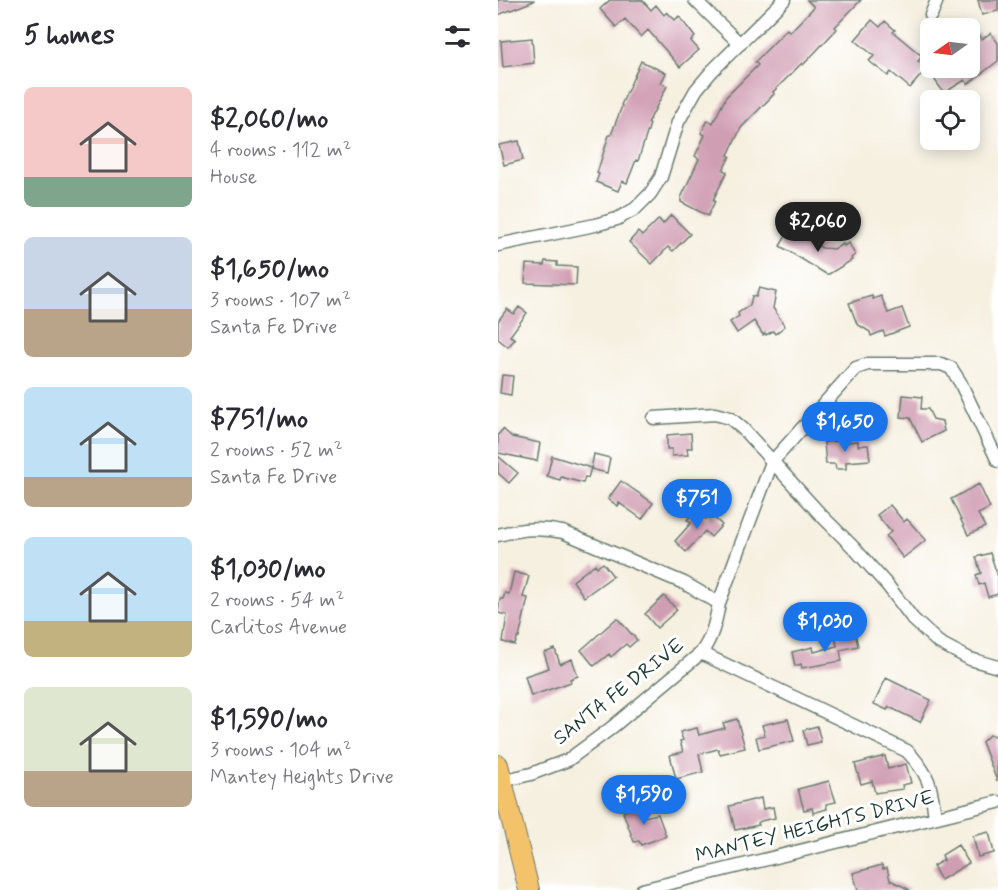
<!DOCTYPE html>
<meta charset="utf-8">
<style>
:root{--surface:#fff;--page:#f2f2f3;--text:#2b2b33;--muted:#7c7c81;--accent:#1a73e8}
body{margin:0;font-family:Mynerve,sans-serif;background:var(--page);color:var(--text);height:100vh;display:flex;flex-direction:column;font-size:22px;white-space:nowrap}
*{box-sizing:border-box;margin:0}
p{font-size:20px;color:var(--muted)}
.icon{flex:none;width:33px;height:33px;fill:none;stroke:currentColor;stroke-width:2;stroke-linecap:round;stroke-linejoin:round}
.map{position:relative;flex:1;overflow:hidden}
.panel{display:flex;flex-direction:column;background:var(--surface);width:498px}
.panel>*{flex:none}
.needle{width:39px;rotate:256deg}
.buttons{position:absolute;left:422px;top:18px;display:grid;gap:12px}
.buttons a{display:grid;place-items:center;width:60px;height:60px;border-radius:9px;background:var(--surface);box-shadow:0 3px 15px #0003;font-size:30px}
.price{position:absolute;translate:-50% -51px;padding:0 14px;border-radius:21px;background:var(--accent);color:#fff;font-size:20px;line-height:39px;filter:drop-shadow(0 2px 3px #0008)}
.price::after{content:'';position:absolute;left:50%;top:36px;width:18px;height:14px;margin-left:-9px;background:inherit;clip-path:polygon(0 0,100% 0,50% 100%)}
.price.active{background:#222;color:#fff}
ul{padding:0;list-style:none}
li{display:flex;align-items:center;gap:18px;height:150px;padding:0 24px}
li span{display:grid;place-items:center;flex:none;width:168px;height:120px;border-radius:9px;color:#555}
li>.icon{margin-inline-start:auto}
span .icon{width:72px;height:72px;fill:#fffc;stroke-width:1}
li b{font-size:26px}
h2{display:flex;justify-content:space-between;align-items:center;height:72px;padding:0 24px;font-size:26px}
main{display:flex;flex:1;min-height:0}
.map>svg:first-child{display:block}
.building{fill:#d09eb2}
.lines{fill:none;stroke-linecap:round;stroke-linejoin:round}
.street-casing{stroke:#6a7c70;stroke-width:15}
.primary-casing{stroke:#6a7c70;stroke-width:22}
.street{stroke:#fff;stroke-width:12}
.primary{stroke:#f4c26a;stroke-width:20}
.labels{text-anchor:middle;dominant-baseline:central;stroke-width:6;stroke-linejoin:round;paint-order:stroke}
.street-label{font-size:20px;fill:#1f3d34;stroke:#fff}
</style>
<main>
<section class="panel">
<h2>5 homes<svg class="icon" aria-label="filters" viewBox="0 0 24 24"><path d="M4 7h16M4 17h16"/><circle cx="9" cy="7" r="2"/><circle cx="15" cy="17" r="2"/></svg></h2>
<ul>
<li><span style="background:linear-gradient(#f6c9c9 75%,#7fa58c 0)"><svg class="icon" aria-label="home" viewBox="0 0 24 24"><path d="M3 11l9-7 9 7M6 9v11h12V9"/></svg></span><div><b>$2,060/mo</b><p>4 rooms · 112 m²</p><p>House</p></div></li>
<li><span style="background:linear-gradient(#c9d6e8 60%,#b9a48a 0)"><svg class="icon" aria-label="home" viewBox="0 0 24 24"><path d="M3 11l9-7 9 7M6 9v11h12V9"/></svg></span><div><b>$1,650/mo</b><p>3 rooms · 107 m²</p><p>Santa Fe Drive</p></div></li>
<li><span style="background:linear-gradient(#bfe0f5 75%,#b9a48a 0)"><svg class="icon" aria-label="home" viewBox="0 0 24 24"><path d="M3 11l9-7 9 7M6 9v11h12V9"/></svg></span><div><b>$751/mo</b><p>2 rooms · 52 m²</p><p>Santa Fe Drive</p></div></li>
<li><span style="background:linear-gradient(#bfe0f5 70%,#c2b280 0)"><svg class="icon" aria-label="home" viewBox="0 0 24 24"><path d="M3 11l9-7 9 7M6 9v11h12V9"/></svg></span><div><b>$1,030/mo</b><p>2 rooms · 54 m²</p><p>Carlitos Avenue</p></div></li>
<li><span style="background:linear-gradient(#dfe7d0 70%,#b9a48a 0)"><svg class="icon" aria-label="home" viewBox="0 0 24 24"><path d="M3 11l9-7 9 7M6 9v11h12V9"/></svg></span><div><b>$1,590/mo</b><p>3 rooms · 104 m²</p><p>Mantey Heights Drive</p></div></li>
</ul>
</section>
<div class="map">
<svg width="500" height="890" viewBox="0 0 500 890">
<rect width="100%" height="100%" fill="#fff"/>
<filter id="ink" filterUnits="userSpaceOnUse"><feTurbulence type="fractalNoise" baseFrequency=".0167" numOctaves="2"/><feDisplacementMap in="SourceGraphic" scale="12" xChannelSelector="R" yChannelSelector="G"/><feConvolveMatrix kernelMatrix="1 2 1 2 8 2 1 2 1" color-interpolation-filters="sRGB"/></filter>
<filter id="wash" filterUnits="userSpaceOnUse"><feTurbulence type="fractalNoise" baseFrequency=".008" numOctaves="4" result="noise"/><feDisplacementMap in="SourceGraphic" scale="24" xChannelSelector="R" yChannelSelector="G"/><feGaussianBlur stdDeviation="1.35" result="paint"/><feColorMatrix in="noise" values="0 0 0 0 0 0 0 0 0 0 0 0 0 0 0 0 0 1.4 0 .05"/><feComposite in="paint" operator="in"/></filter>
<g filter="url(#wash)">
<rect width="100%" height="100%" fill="#f6f0e0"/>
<g id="blocks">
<path class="building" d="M0,0H36V1L0,15Z
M112,0H144L153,10L158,5L166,15L169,12L177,20L181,16L197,37L193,41L201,50L182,67L150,30L143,37L127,19L118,27L102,9Z
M309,0H363L337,27L339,29L305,65L304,63L275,92L276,94L243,128L230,155L232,156L225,170L229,172L215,200L217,201L210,216L183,202V198L201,159L197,156L207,135L203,133L210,120L215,123L228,97L260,65L257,62L289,29L292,32L316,7Z
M480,0H500V11L484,15Z
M374,20L382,27L387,21L397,30L395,32L424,56L420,61L429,68L412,88L393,72L390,76L371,61L376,56L357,40Z
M480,33L484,39L493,33L500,43V61L470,84L467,80L446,93L432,73L439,68H471V39Z
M34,38L36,63L5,67L3,41Z
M143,61L168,73L163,83L169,86L150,123L152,124L140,161L138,160L129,183L124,181L120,191L98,182L101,174L99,173L111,135H113L124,106L123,105Z
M21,141L25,160L6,165L1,145Z
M173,215L192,234L175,251L170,247L154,264L131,242L140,232L144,236L161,219L165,224Z
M292,229L324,248L336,249L345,244L346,246L351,243L357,255L353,258L354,260L331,274H328L282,246Z
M47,261L59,262V266L79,267L78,285L27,283L28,264L46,265Z
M261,288L278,292L275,308L287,326L277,334L275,331L268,335L267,333L265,335L256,321L239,333L232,322L241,316L240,313L252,305L254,296L258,297Z
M374,296L375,299L383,296L390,313L404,308L411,327L387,336L385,331L373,336L372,332L359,324L351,303Z
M21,307L29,313L12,336L17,339L10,347L0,339V321L9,309L16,314Z
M4,375L15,376L13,395L2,393Z
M405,395L424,397L423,409H430L435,419L444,421L446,431L424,442L412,418L403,417Z
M5,429L14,437L42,443L39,461L0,453V435Z
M193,433L194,448H189L190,455L174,456V449H169V435Z
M340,441L342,443L360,441V446L370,445L372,460L348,462V469H338L337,464H328L326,442Z
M96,454L112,458L109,473L93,469Z
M0,456L20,473L11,483L0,473Z
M54,456L93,468L90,478L87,477L85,483L63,477L62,480L49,476Z
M123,481L155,503L144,519L121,503L120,506L110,499Z
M481,484L492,508L480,514L487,527L470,535L453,499Z
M392,505L406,522L409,519L428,540L405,558L388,536L393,532L379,515Z
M196,512L208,519L212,514L224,525L213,537L207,531L188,552L177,541L193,523L189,520Z
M492,553L500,577V594L490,597L486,583L481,585L478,575L483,573L478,557Z
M105,563L115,576L86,597L75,581L97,564L99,567Z
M16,572L31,576L25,597L30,598L21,638H19L17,645L5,642L9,615L0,613L2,599H5L7,593L11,594Z
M166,596L179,610L159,628L147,614Z
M119,618L139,640L131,647L128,644L113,657L111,654L96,666L83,650Z
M357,633L360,646L342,650L344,661L304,668L303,664L297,666L294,652L315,647L316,652L339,646L337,637Z
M57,649L62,664L74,659L80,676L72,679L73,682L33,696L27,676L51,668L46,653Z
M388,678L433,700L422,722L391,707L389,710L376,704Z
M239,719L247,748L222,754L220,749L201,754L205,772L178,779L172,755L185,752L182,741L185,740L182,732L199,728L201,735L227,728L225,723Z
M290,719L296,741L261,749L258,737L267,735L264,725Z
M319,726L323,742L309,745L305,730Z
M491,735L500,736L499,781L484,742Z
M387,756L390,769L408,764L413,783L404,785L405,789L377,793L374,781L363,784L357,764Z
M331,781L338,802L328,804L329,809L315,813L314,808L306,810L300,789Z
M263,798L265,809L275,807L277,818L263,821L260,823L261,825L237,830L231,806Z
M141,804L146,817L160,814L168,836L143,845L141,841L136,842L125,812Z
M491,832L496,853L480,857L475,836Z
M460,845L471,863L443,880L435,866L446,860L444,855Z
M384,865L385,869L389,868L392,880L412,890H360L355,873Z"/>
</g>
</g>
<g filter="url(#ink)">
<use href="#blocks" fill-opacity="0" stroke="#6a7c70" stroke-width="1.5"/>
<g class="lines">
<defs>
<path id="street" d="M197,0L242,44
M433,15L439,0
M0,245L97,225L119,219L137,209L152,194L163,177L180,122L198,90L214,71L286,0
M156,418L217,414L232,418L245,429L322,514L356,548L390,586L415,619L440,642L472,659L500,667
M0,535C23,529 41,527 65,532L186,583L221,603
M203,653L409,751C432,775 433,786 437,817
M4,781L33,774L70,760L112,729L203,653C214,638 218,621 221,603L274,462L358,368L370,364H443L453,368L462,382L500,461
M144,890L500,802"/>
<path id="primary" d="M0,765L31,890"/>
</defs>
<use href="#street" class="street-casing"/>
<use href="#primary" class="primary-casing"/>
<use href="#street" class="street"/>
<use href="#primary" class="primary"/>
</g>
</g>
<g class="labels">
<g class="street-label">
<text transform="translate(121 692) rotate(-38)">SANTA FE DRIVE</text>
<text transform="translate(317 827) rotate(-14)">MANTEY HEIGHTS DRIVE</text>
</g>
</g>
</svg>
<div class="buttons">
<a><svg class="needle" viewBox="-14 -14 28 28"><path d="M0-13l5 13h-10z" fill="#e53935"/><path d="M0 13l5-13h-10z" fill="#7c7c81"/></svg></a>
<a><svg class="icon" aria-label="locate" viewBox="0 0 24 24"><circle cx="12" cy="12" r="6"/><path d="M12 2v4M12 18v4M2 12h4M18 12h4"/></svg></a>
</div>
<b class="price active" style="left:320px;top:253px">$2,060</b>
<b class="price" style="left:347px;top:453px">$1,650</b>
<b class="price" style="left:199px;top:530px">$751</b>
<b class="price" style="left:327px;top:653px">$1,030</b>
<b class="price" style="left:146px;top:826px">$1,590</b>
</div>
</main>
